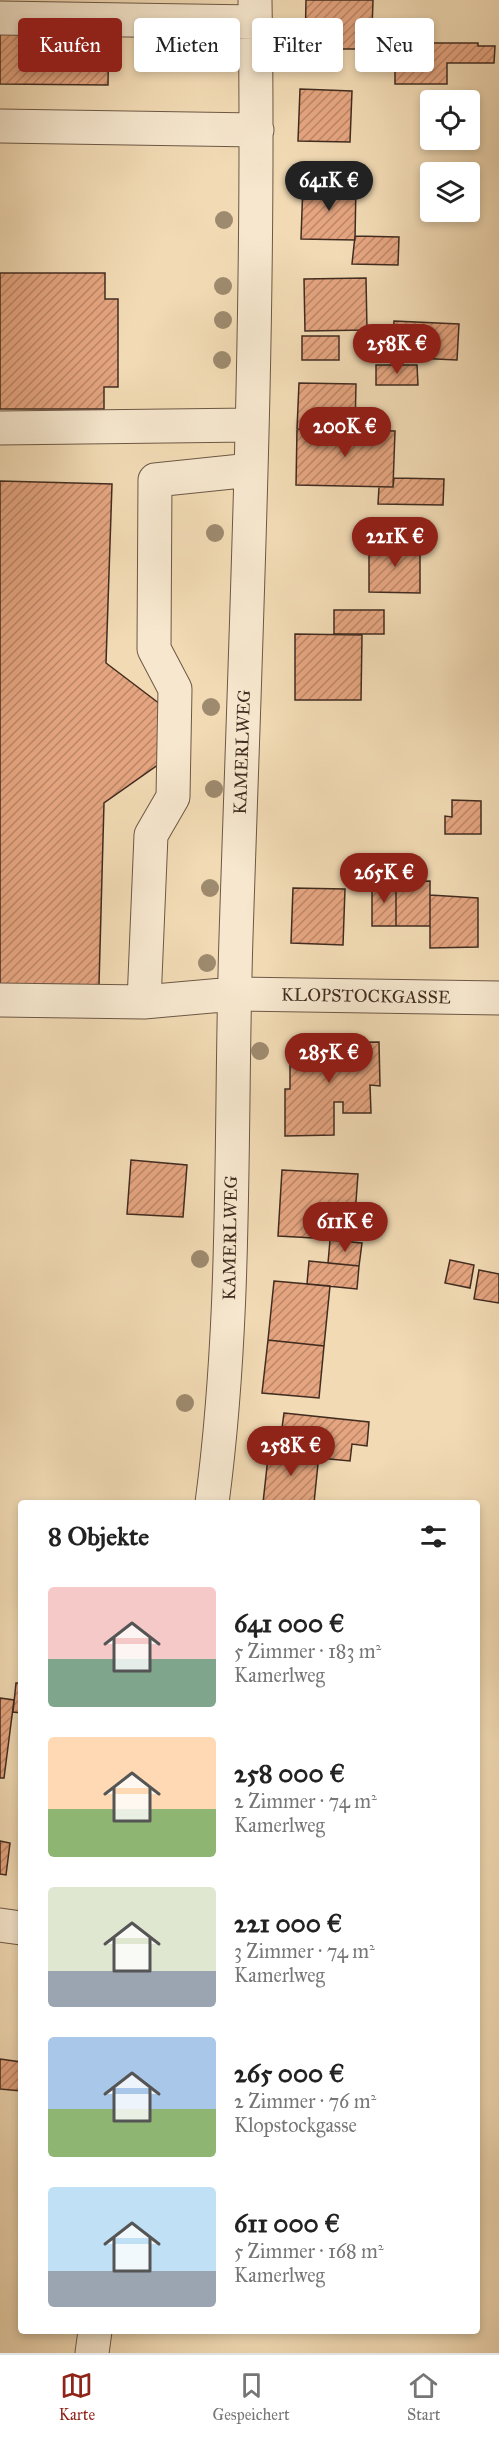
<!DOCTYPE html>
<html lang="de">
<meta charset="utf-8">
<style>
:root{--surface:#fff;--page:#f6f6f6;--text:#222;--muted:#767676;--line:#e0e0e0;--accent:#8f2418}
body{margin:0;font-family:"IM FELL Great Primer",serif;background:var(--page);color:var(--text);height:100vh;display:flex;flex-direction:column;font-size:22px;white-space:nowrap}
*{box-sizing:border-box;margin:0}
p{font-size:20px;color:var(--muted)}
.icon{flex:none;width:33px;height:33px;fill:none;stroke:currentColor;stroke-width:2;stroke-linecap:round;stroke-linejoin:round}
.map{position:relative;flex:1;overflow:hidden}
.sheet{position:absolute;left:18px;top:1500px;width:462px;height:834px;display:flex;flex-direction:column;background:var(--surface);border-radius:6px;box-shadow:0 3px 9px #0003}
.sheet>*{flex:none}
.top-card{position:absolute;left:18px;top:18px;width:464px;height:54px;display:flex;gap:12px}
.controls{position:absolute;left:420px;top:90px;display:grid;gap:12px}
.controls a{display:grid;place-items:center;width:60px;height:60px;border-radius:6px;background:var(--surface);box-shadow:0 3px 9px #0003;font-size:30px}
.price{position:absolute;translate:-50% -51px;padding:0 14px;border-radius:21px;background:var(--accent);color:#fff;font-size:20px;line-height:39px;filter:drop-shadow(0 2px 3px #0008)}
.price::after{content:'';position:absolute;left:50%;top:36px;width:18px;height:14px;margin-left:-9px;background:inherit;clip-path:polygon(0 0,100% 0,50% 100%)}
.price.current{background:#222;color:#fff}
ul{padding:0;list-style:none}
li{display:flex;align-items:center;gap:18px;height:150px;padding:0 30px}
li span{display:grid;place-items:center;flex:none;width:168px;height:120px;border-radius:6px;color:#555}
li>.icon{margin-inline-start:auto}
span .icon{width:72px;height:72px;fill:#fffc;stroke-width:1}
li b{font-size:26px}
h2{display:flex;justify-content:space-between;align-items:center;height:72px;padding:0 30px;font-size:26px}
.pill{padding:0 21px;border-radius:6px;background:var(--surface);box-shadow:0 3px 9px #0003;font-size:21px;line-height:54px}
.pill.current{background:var(--accent);color:#fff}
.tab-bar{display:flex;justify-content:space-around;align-items:center;height:84px;border-top:2px solid var(--line);background:var(--surface);font-size:16px;color:var(--muted)}
.tab-bar a{display:grid;justify-items:center;gap:3px}
.tab-bar .current{color:var(--accent)}
.map>svg:first-child{display:block}
.building{fill:url(#building-hatch);stroke:#412c20;stroke-width:1.5}
.lines{fill:none;stroke-linecap:round;stroke-linejoin:round}
.minor-casing{stroke:#6d5845;stroke-width:35}
.minor{stroke:#f6e7ce;stroke-width:33}
.tree{fill:#9e8a6e}
.labels{text-anchor:middle;dominant-baseline:central;stroke-width:6;stroke-linejoin:round;paint-order:stroke}
.street-label{font-size:18px;fill:#412c20;stroke:#f6e7ce}
</style>
<div class="map">
<svg width="499" height="2353" viewBox="0 0 499 2353">
<defs>
<pattern id="building-hatch" width="6" height="6" patternUnits="userSpaceOnUse" patternTransform="scale(1.5)"><rect width="6" height="6" fill="#e5a580"/><path d="M-1 1l2-2M0 6l6-6M5 7l2-2" fill="none" stroke="#bb8768"/></pattern>
</defs>
<rect width="100%" height="100%" fill="#f1dab4"/>
<filter id="stains"><feTurbulence type="fractalNoise" baseFrequency=".00333" numOctaves="4"/><feColorMatrix values="0 0 0 0 .2 0 0 0 0 .09 0 0 0 0 .02 0 0 0 .5 -.17"/></filter>
<radialGradient id="worn" r=".72"><stop offset=".6" stop-color="#630" stop-opacity="0"/><stop offset="1" stop-color="#630" stop-opacity=".3"/></radialGradient>
<path class="building" d="M306,0H373L372,30L357,29V49H305Z
M0,23L109,24L108,85L0,84Z
M410,43H478V46H495L494,63H447V84H395V62H410Z
M300,89L352,91L350,142L298,141Z
M303,183L356,184L355,240L301,239Z
M355,236L399,237L398,265L352,264Z
M0,273H105V299H118V387H104V409H0Z
M366,278L367,330L305,331L304,279Z
M394,321L459,324L457,360L392,357Z
M302,336H339V360H302Z
M376,365H417L418,385H376Z
M299,383L356,384L355,430L297,429Z
M297,429L395,431L393,487L296,485Z
M394,478L444,479L443,505L378,504L379,487H393Z
M0,481L112,484L106,663L160,704L159,764L104,803L99,985L0,984Z
M395,539H417V546H420V593L369,592V546H395Z
M334,610H384V634H334Z
M295,634L362,635L361,700H295Z
M452,800L481,801V834H445V816L452,817Z
M430,881V926H396V882Z
M372,882H396V926H372Z
M293,888L345,889L343,945L291,943Z
M430,895L478,898V947L430,948Z
M379,1042L380,1086L370,1085L371,1113H343V1102H334V1135L285,1136V1089H290V1043Z
M131,1160L187,1165L183,1217L127,1214Z
M282,1170L358,1174L355,1215L334,1214L332,1239L278,1236Z
M330,1240L362,1243L359,1266L328,1263Z
M450,1260L474,1265L470,1288L445,1283Z
M309,1261L359,1266L357,1289L307,1284Z
M479,1270L499,1274V1303L474,1299Z
M274,1281L330,1286L324,1346L268,1340Z
M268,1340L324,1346L319,1398L262,1393Z
M284,1413L369,1422L367,1446L352,1444L350,1461L319,1458V1454L279,1450Z
M269,1448L319,1454L314,1503H263Z
M16,1683H21V1713L13,1712Z
M0,1698L14,1700L4,1778H0Z
M0,1841L10,1843L6,1875L0,1874Z
M0,2059L21,2062V2091L0,2089Z"/>
<g class="lines">
<defs>
<path id="minor" d="M0,18L255,22
M0,126L257,130
M0,428L251,425
M251,470L155,480L154,649L175,689L173,797L151,835L144,1002L234,994L499,998
M0,1000L144,1002
M212,1503C237,1315 230,1126 236,937C246,625 260,312 255,0
M0,1925L21,1928
M92,2353L95,2331"/>
</defs>
<use href="#minor" class="minor-casing"/>
<use href="#minor" class="minor"/>
</g>
<g class="tree">
<circle cx="224" cy="220" r="9"/>
<circle cx="223" cy="286" r="9"/>
<circle cx="223" cy="320" r="9"/>
<circle cx="222" cy="360" r="9"/>
<circle cx="215" cy="533" r="9"/>
<circle cx="211" cy="707" r="9"/>
<circle cx="214" cy="789" r="9"/>
<circle cx="210" cy="888" r="9"/>
<circle cx="207" cy="963" r="9"/>
<circle cx="260" cy="1051" r="9"/>
<circle cx="200" cy="1259" r="9"/>
<circle cx="185" cy="1403" r="9"/>
</g>
<g class="labels">
<g class="street-label">
<text transform="translate(242 752) rotate(-88)">KAMERLWEG</text>
<text transform="translate(366 996) rotate(1)">KLOPSTOCKGASSE</text>
<text transform="translate(230 1238) rotate(-89)">KAMERLWEG</text>
</g>
</g>
<rect width="100%" height="100%" filter="url(#stains)"/>
<rect width="100%" height="100%" fill="url(#worn)"/>
</svg>
<div class="controls">
<a><svg class="icon" aria-label="locate" viewBox="0 0 24 24"><circle cx="12" cy="12" r="6"/><path d="M12 2v4M12 18v4M2 12h4M18 12h4"/></svg></a>
<a><svg class="icon" aria-label="layers" viewBox="0 0 24 24"><path d="M12 4l9 5-9 5-9-5zM3 14l9 5 9-5"/></svg></a>
</div>
<b class="price current" style="left:329px;top:212px">641K €</b>
<b class="price" style="left:397px;top:375px">258K €</b>
<b class="price" style="left:345px;top:458px">200K €</b>
<b class="price" style="left:395px;top:568px">221K €</b>
<b class="price" style="left:384px;top:904px">265K €</b>
<b class="price" style="left:329px;top:1084px">285K €</b>
<b class="price" style="left:345px;top:1253px">611K €</b>
<b class="price" style="left:291px;top:1477px">258K €</b>
<div class="top-card">
<a class="pill current">Kaufen</a>
<a class="pill">Mieten</a>
<a class="pill">Filter</a>
<a class="pill">Neu</a>
</div>
<section class="sheet">
<h2>8 Objekte<svg class="icon" aria-label="filters" viewBox="0 0 24 24"><path d="M4 7h16M4 17h16"/><circle cx="9" cy="7" r="2"/><circle cx="15" cy="17" r="2"/></svg></h2>
<ul>
<li><span style="background:linear-gradient(#f6c9c9 60%,#7fa58c 0)"><svg class="icon" aria-label="home" viewBox="0 0 24 24"><path d="M3 11l9-7 9 7M6 9v11h12V9"/></svg></span><div><b>641 000 €</b><p>5 Zimmer · 183 m²</p><p>Kamerlweg</p></div></li>
<li><span style="background:linear-gradient(#ffd9b3 60%,#8fb573 0)"><svg class="icon" aria-label="home" viewBox="0 0 24 24"><path d="M3 11l9-7 9 7M6 9v11h12V9"/></svg></span><div><b>258 000 €</b><p>2 Zimmer · 74 m²</p><p>Kamerlweg</p></div></li>
<li><span style="background:linear-gradient(#dfe7d0 70%,#9aa5b1 0)"><svg class="icon" aria-label="home" viewBox="0 0 24 24"><path d="M3 11l9-7 9 7M6 9v11h12V9"/></svg></span><div><b>221 000 €</b><p>3 Zimmer · 74 m²</p><p>Kamerlweg</p></div></li>
<li><span style="background:linear-gradient(#a9c7e8 60%,#8fb573 0)"><svg class="icon" aria-label="home" viewBox="0 0 24 24"><path d="M3 11l9-7 9 7M6 9v11h12V9"/></svg></span><div><b>265 000 €</b><p>2 Zimmer · 76 m²</p><p>Klopstockgasse</p></div></li>
<li><span style="background:linear-gradient(#bfe0f5 70%,#9aa5b1 0)"><svg class="icon" aria-label="home" viewBox="0 0 24 24"><path d="M3 11l9-7 9 7M6 9v11h12V9"/></svg></span><div><b>611 000 €</b><p>5 Zimmer · 168 m²</p><p>Kamerlweg</p></div></li>
</ul>
</section>
</div>
<nav class="tab-bar">
<a class="current"><svg class="icon" aria-label="map" viewBox="0 0 24 24"><path d="M3 6l6-2 6 2 6-2v14l-6 2-6-2-6 2zM9 4v14M15 6v14"/></svg>Karte</a>
<a><svg class="icon" aria-label="saved" viewBox="0 0 24 24"><path d="M7 4h10v16l-5-4-5 4z"/></svg>Gespeichert</a>
<a><svg class="icon" aria-label="home" viewBox="0 0 24 24"><path d="M3 11l9-7 9 7M6 9v11h12V9"/></svg>Start</a>
</nav>
